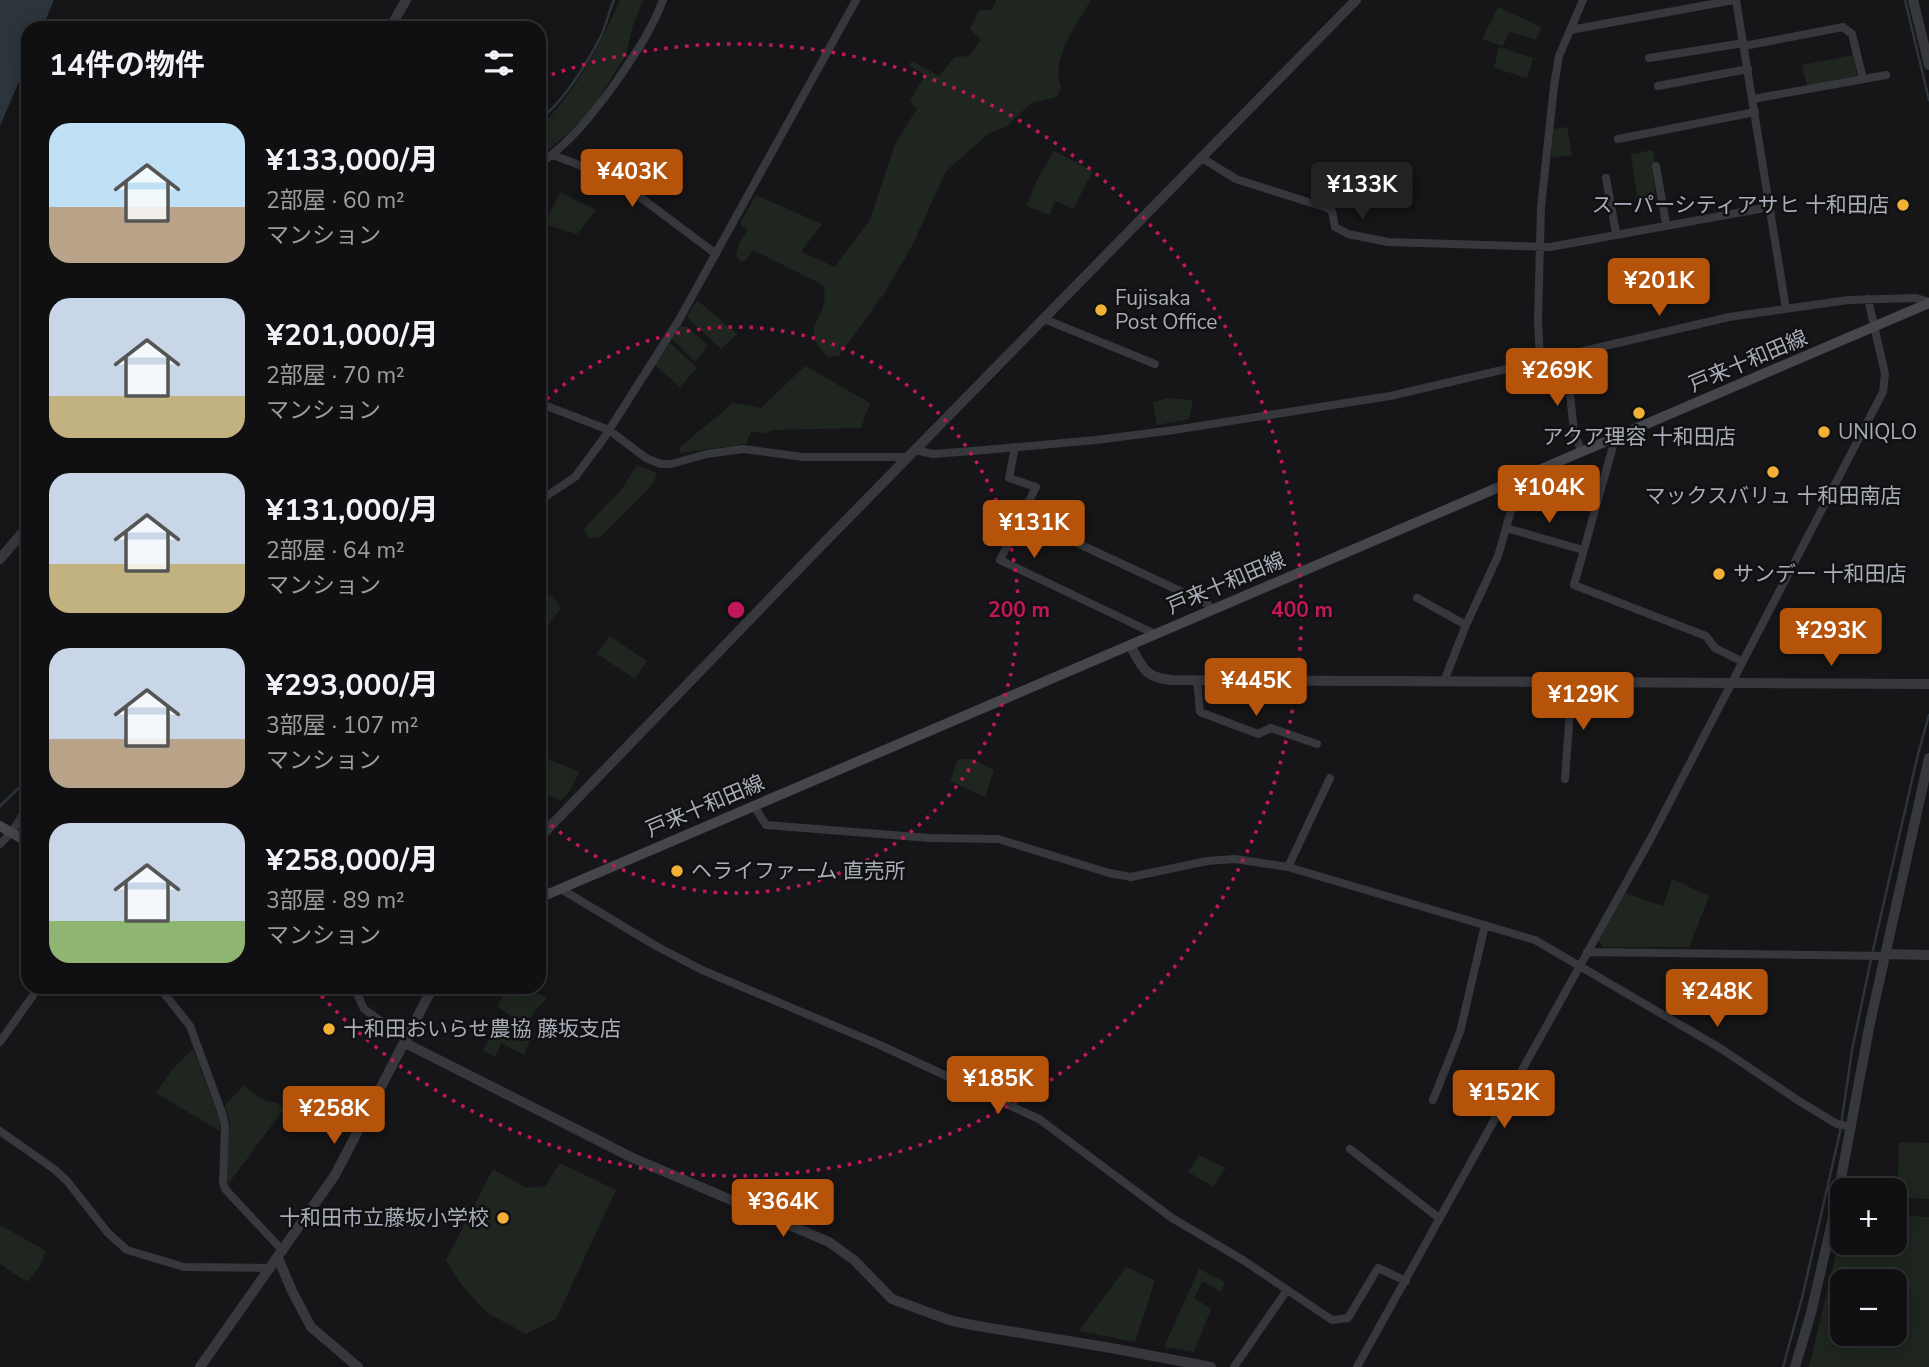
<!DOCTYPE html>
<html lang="ja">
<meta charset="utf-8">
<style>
:root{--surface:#101012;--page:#19191b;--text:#f1f3f6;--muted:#9c9d9f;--line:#303032;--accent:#b45309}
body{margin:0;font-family:"Nunito Sans","Noto Sans JP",sans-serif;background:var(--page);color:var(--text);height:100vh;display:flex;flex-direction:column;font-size:26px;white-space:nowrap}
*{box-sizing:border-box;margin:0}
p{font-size:23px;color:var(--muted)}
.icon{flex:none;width:38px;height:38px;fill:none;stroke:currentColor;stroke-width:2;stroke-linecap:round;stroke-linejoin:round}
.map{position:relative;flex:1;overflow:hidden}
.sheet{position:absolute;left:21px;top:21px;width:525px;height:973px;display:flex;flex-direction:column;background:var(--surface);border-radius:21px;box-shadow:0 4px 18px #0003,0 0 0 2px var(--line)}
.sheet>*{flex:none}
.tools{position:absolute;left:1830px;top:1178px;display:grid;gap:14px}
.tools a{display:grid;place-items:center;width:77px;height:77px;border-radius:14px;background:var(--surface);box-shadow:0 4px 18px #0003,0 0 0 2px var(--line);font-size:35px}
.price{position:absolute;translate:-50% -60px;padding:0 16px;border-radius:7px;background:var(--accent);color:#fff;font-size:23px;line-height:46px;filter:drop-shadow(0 2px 4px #0008)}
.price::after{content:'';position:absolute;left:50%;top:42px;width:21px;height:16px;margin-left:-10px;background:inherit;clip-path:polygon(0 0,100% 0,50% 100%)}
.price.selected{background:#222;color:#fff}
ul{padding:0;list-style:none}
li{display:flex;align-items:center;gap:21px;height:175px;padding:0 28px}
li span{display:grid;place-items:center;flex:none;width:196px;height:140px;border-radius:21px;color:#555}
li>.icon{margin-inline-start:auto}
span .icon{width:84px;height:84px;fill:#fffc;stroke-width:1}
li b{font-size:30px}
h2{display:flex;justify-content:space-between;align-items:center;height:84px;padding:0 28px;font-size:30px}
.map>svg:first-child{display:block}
.green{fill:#1e261f;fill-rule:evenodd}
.water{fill:#2c353c}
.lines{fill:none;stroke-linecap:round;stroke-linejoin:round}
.stream{stroke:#2c353c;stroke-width:2.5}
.minor{stroke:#37383d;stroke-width:8}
.tertiary{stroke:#37383d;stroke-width:10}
.secondary{stroke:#45474d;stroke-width:10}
.ring{fill:none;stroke:#c2185b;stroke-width:3.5;stroke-dasharray:3.5 7}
.poi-dot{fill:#f2b134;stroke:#111113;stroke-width:2.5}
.labels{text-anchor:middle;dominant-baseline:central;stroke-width:5;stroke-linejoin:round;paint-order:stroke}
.poi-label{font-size:21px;fill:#a8adb8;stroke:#111113;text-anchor:start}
.street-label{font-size:21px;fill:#a8adb8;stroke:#111113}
.centre{fill:#c2185b;stroke:#111113;stroke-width:3.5}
.ring-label{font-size:21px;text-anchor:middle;font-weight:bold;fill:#c2185b;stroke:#111113;stroke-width:5;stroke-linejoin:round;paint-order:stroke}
</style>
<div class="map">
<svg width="1929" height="1367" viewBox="0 0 1929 1367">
<rect width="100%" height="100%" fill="#161618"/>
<path class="green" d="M620,0H643L632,28L626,55L587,117L539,158V128C577,90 598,48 620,0Z
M996,0H1091C1076,26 1051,58 1061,88L1057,97L1031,103L1006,127L991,132L946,171L912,246L885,292L839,356L828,357C794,325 833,319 823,285L753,250L746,260L740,262L736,254L741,239L748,231L740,223L756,195L822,224L801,252L835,267L870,220L896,142L917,109L910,101L925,75L909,65L912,61L939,76L955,57L969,56L981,40L970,29L979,10H992Z
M1498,7L1541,27L1536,40L1509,32L1503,46L1482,39Z
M1499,47L1533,58L1527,78L1494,68Z
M1853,55L1857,76L1807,86L1802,65Z
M1567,127L1572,155L1551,158L1553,129Z
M1653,150L1655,164L1652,165L1656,198L1638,202L1631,154Z
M1054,151L1093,171L1073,209L1055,201L1050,215L1026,206L1038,178Z
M560,192L596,210L577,234L544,224Z
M697,300L737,334L721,349L687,317Z
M681,326L687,327L708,345L695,362L672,339Z
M670,343L697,368L680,387L655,365Z
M805,366L870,403L861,428L775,430L764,433L751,432L746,444L680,453V447L733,403L761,408Z
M1170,398L1193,400L1189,419L1157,425L1153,402Z
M637,465L657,473L653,484L600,537L590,538L583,530L608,503L619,493Z
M539,592L553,596L561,608L539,636Z
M609,636L647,661L635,679L597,654Z
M546,758L579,772L571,789L561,801L539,791V774Z
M958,759H973L994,770L985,797L950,781Z
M1672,879L1709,896L1689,947H1603L1598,941L1625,893L1663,906Z
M525,987L547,998L533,1013L527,1029L497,1006L508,988L520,995Z
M502,1015L532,1035L524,1055L501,1043L495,1057L483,1050Z
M193,1049L220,1120V1131L156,1093L171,1071Z
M244,1086L264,1100L278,1103L284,1109L229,1183L226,1179L230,1122L225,1105Z
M1899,1142L1929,1143V1199L1897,1198Z
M1199,1155L1226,1168L1213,1186L1188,1172Z
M560,1163L616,1190L556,1319L526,1334L486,1312L461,1284L446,1260L493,1169L527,1188L545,1186Z
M1895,1215L1929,1217V1367H1809L1841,1232L1843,1229V1242H1895ZM1843,1281H1895V1334H1843Z
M0,1225L46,1251L39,1267L27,1282L0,1264Z
M1126,1267L1155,1280L1135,1342L1079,1331Z
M1199,1269L1225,1282L1221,1292L1203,1281L1194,1298L1211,1309L1194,1352L1164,1347Z"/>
<path class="water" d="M0,0H54L42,28H28V60L0,126Z"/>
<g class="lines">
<path class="stream" d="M1905,0L1929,100
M539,121C565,99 585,67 601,36C606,25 609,12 614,0
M0,806L28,779
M1783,1367L1802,1298L1840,1132L1852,1050L1873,950L1918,754L1929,715"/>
<path class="minor" d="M1736,0L1786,309
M1570,30L1734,0
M1744,46L1843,27L1852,34L1863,79
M1649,58L1744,43
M1658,86L1748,69
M1753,99L1886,75
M1618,139L1755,112
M553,155L616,179L716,254
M1202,158L1236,179L1327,208L1332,211L1335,227L1348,234L1388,242L1550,247L1770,207
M539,164C570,143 592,115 614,85C633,57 651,32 663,0
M1656,166L1666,224
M1606,178L1616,233
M1044,319L1155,364
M1566,355L1574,433L1582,452
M1540,362L1538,320L1541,207L1554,86L1559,56L1583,0
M539,403L609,430L646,458L661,464H671L707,454L743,449L803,457H908
M1615,439L1574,585L1706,636L1715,648L1741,661
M1015,447L1009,478L1036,487L1000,560L1155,634
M915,450L933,454L985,450L1096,440L1174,430L1390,396L1729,317L1848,300L1916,298L1929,302
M539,501L575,477L604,438L679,320L856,0
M1021,517L1208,604L1210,610
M1506,528L1583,550
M1417,598L1466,625
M1197,680L1200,712L1258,734L1271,728L1317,744
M1444,681L1466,625L1498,556L1520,479
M1565,779L1572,683
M754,806L766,825L930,838L998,839L1109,873L1131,877L1207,861L1235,859L1288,867L1535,940L1720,1048L1799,1101L1837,1124L1852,1127
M0,844L11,833L28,807
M1288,867L1330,778
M561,889L656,946L702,970L880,1045L1039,1119L1172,1218L1243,1260L1332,1320L1348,1318L1378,1268L1406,1281
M1587,952L1884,956
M159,987L190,1026L222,1113L225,1126L223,1183L225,1189L283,1251
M354,987L364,1009L407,1040
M0,1042L39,987
M1433,1100L1460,1032L1485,925
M0,1131L54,1169L67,1181L108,1233L127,1250L184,1267L271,1268
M1350,1149L1439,1218
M1234,1367L1287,1290
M1357,1367L1651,838L1883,392L1885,374L1868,299"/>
<path class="tertiary" d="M1913,0L1929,65
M390,28L406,0
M0,559L28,526
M1130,645C1143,668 1144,677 1171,680L1929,684
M539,838L815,552L1356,0
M1885,954L1929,955
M405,1043L633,1158L829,1242L854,1260L892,1299L949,1320L972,1325L1111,1348L1211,1367
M278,1258L292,1291L311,1327L358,1367
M200,1367L335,1175L433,987
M1795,1367L1811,1313L1836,1205L1870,1023L1929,758"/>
<path class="secondary" d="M0,826L28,842
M539,898L1929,303"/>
</g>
<g class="ring">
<path d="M539 406A283 283 0 1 1 539 814"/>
<path d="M542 78A566 566 0 1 1 315 989"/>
</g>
<g class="poi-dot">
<circle cx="1903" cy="205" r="7"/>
<circle cx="1101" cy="310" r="7"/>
<circle cx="1639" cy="413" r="7"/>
<circle cx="1824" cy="432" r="7"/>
<circle cx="1773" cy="472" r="7"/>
<circle cx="1719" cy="574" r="7"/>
<circle cx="677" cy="871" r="7"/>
<circle cx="329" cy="1029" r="7"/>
<circle cx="503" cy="1218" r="7"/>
</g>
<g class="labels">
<g class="poi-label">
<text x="1889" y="205" text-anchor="end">スーパーシティアサヒ 十和田店</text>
<text x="1115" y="298">Fujisaka<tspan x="1115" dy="24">Post Office</tspan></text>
<text x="1838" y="432">UNIQLO</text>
<text x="1639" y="437" text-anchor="middle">アクア理容 十和田店</text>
<text x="1773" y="496" text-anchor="middle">マックスバリュ 十和田南店</text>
<text x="1733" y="574">サンデー 十和田店</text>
<text x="691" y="871">ヘライファーム 直売所</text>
<text x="343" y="1029">十和田おいらせ農協 藤坂支店</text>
<text x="489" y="1218" text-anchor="end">十和田市立藤坂小学校</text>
</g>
<g class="street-label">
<text transform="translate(1748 361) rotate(-23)">戸来十和田線</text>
<text transform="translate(1226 583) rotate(-23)">戸来十和田線</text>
<text transform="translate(705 806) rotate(-23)">戸来十和田線</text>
</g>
</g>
<circle cx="736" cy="610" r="10" class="centre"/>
<g class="ring-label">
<text x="1019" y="617">200 m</text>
<text x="1302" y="617">400 m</text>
</g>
</svg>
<div class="tools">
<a>+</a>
<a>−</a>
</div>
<b class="price" style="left:632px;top:209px">¥403K</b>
<b class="price selected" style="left:1362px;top:222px">¥133K</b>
<b class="price" style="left:1659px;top:318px">¥201K</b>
<b class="price" style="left:1557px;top:408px">¥269K</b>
<b class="price" style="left:1549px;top:525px">¥104K</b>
<b class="price" style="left:1034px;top:560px">¥131K</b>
<b class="price" style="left:1831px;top:668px">¥293K</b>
<b class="price" style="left:1256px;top:718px">¥445K</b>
<b class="price" style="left:1583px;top:732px">¥129K</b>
<b class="price" style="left:1717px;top:1029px">¥248K</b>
<b class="price" style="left:998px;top:1116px">¥185K</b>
<b class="price" style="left:1504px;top:1130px">¥152K</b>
<b class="price" style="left:334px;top:1146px">¥258K</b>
<b class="price" style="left:783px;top:1239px">¥364K</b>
<section class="sheet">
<h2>14件の物件<svg class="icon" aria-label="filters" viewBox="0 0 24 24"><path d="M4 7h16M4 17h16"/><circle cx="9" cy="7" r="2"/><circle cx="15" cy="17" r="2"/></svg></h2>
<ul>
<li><span style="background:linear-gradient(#bfe0f5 60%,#b9a48a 0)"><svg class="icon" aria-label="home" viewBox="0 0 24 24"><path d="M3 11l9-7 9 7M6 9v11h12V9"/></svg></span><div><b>¥133,000/月</b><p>2部屋 · 60 m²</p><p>マンション</p></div></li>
<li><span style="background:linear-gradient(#c9d6e8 70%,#c2b280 0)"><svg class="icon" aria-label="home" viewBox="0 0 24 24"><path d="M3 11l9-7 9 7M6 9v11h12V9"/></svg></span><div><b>¥201,000/月</b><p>2部屋 · 70 m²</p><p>マンション</p></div></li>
<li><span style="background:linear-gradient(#c9d6e8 65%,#c2b280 0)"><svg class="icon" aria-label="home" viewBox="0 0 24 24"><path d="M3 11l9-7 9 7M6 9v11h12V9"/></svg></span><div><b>¥131,000/月</b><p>2部屋 · 64 m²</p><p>マンション</p></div></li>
<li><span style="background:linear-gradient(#c9d6e8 65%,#b9a48a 0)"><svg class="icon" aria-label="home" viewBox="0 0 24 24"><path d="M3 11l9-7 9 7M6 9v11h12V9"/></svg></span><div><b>¥293,000/月</b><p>3部屋 · 107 m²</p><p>マンション</p></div></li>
<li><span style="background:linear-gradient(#c9d6e8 70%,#8fb573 0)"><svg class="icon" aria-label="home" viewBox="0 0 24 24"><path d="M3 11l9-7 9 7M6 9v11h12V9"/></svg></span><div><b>¥258,000/月</b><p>3部屋 · 89 m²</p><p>マンション</p></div></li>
</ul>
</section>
</div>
